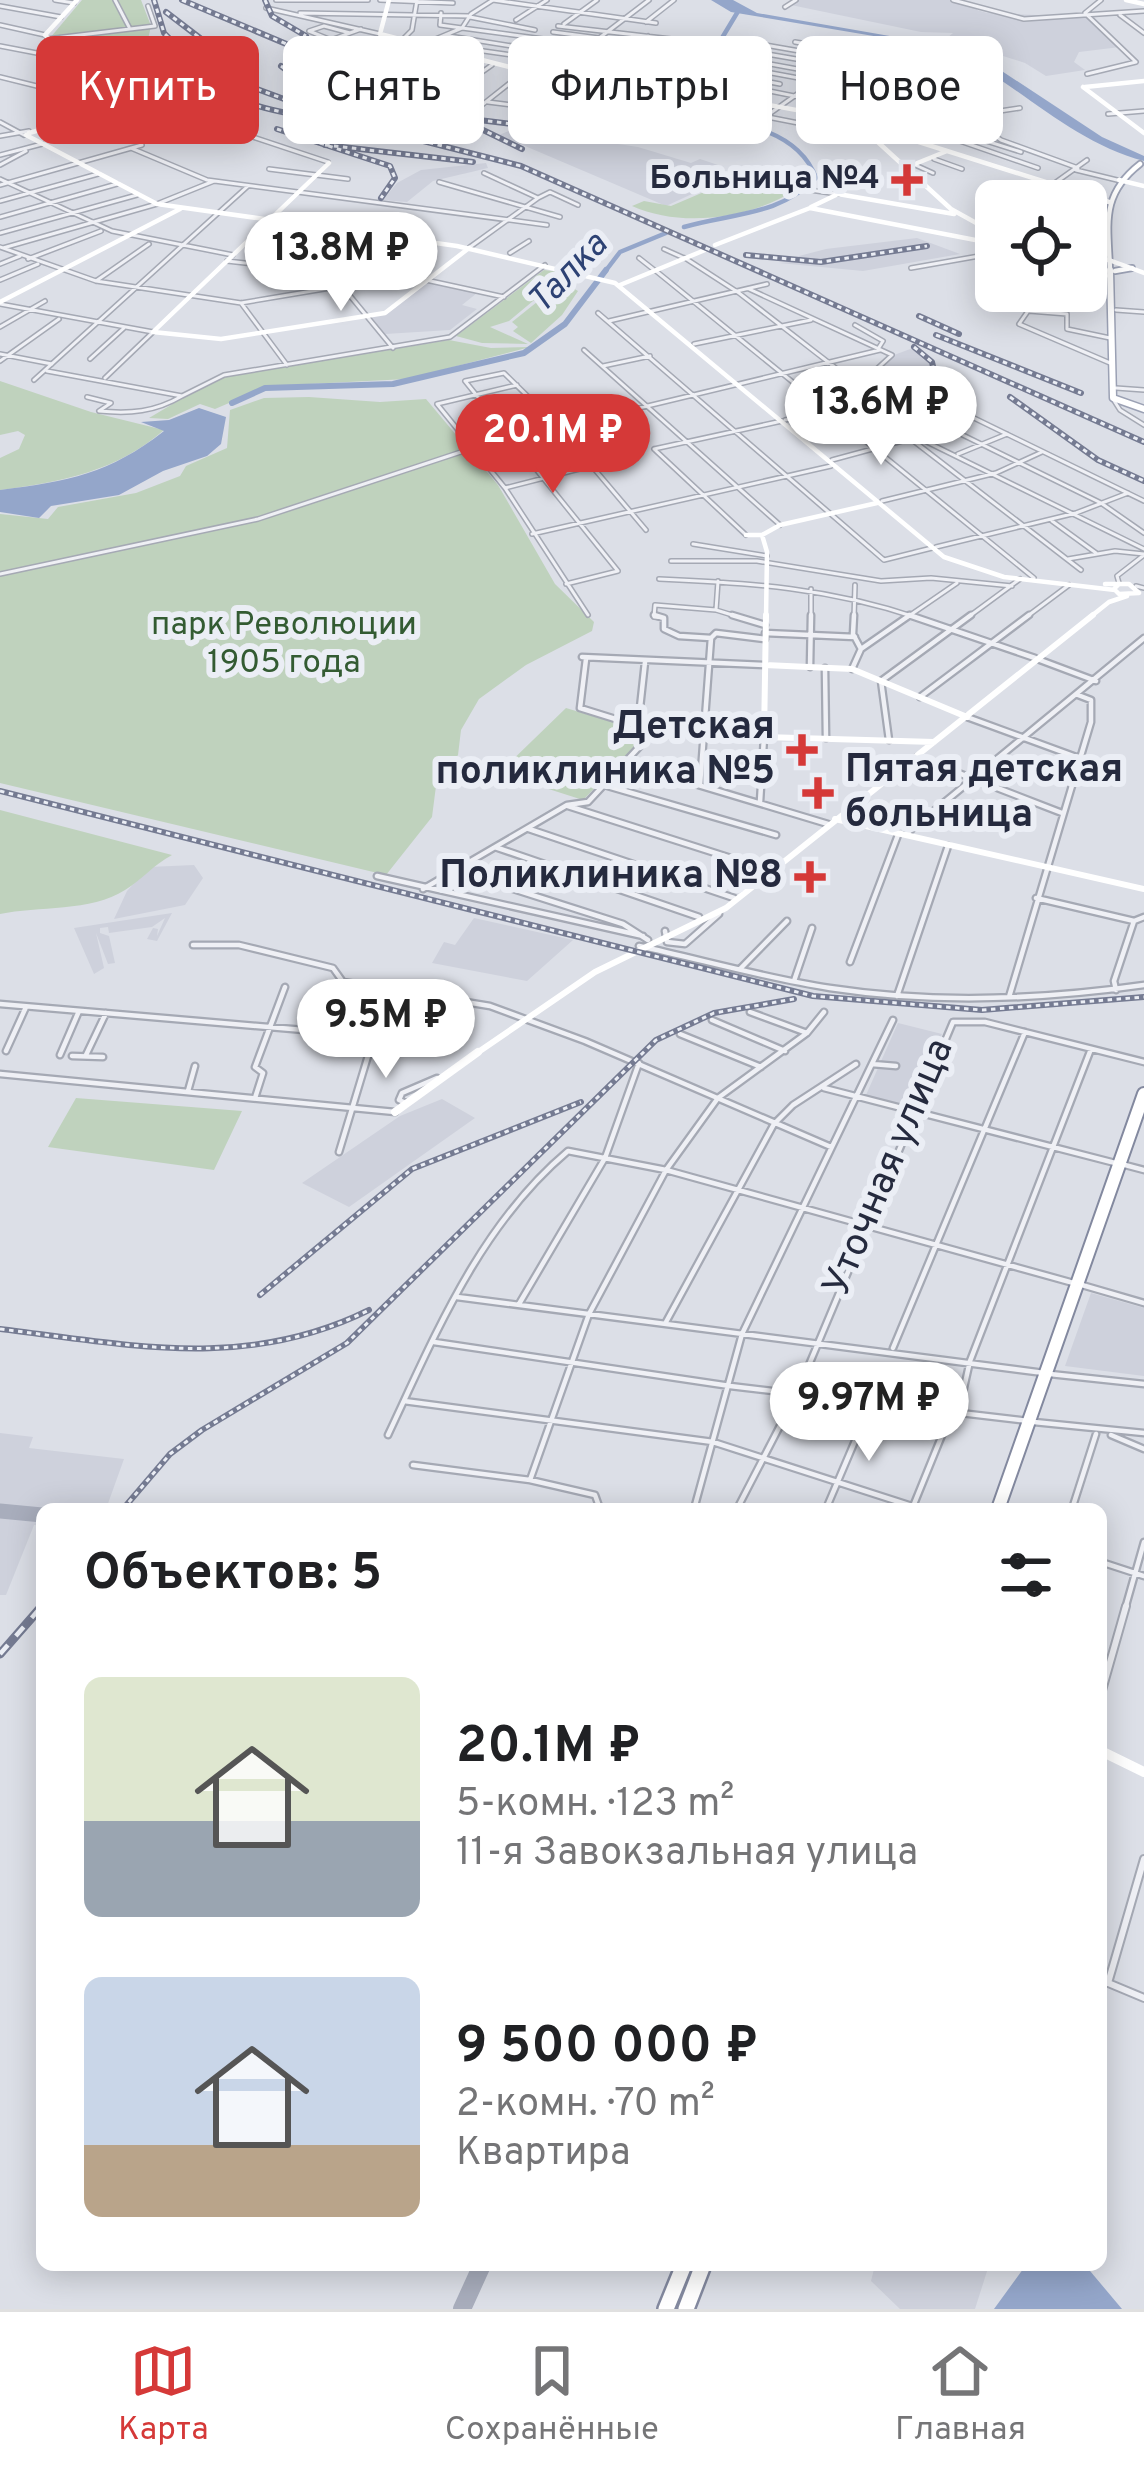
<!DOCTYPE html>
<html lang="ru">
<meta charset="utf-8">
<style>
:root{--surface:#fff;--page:#f2f2f2;--text:#202124;--muted:#757577;--line:#e0e0e0;--accent:#d53938}
body{margin:0;font-family:Overpass,sans-serif;background:var(--page);color:var(--text);height:100vh;display:flex;flex-direction:column;font-size:45px;white-space:nowrap}
*{box-sizing:border-box;margin:0}
p{font-size:39px;color:var(--muted)}
.icon{flex:none;width:66px;height:66px;fill:none;stroke:currentColor;stroke-width:2;stroke-linecap:round;stroke-linejoin:round}
.map{position:relative;flex:1;overflow:hidden}
.sheet{position:absolute;left:36px;top:1503px;width:1071px;height:768px;display:flex;flex-direction:column;background:var(--surface);border-radius:18px;box-shadow:0 6px 30px #0003}
.sheet>*{flex:none}
.guide{position:absolute;left:36px;top:36px;width:1074px;height:108px;display:flex;gap:24px}
.buttons{position:absolute;left:975px;top:180px;display:grid;gap:24px}
.buttons a{display:grid;place-items:center;width:132px;height:132px;border-radius:18px;background:var(--surface);box-shadow:0 6px 30px #0003;font-size:60px}
.price{position:absolute;translate:-50% -102px;padding:0 27px;border-radius:42px;background:#fff;color:#222;font-size:39px;line-height:78px;filter:drop-shadow(0 3px 6px #0008)}
.price::after{content:'';position:absolute;left:50%;top:72px;width:36px;height:27px;margin-left:-18px;background:inherit;clip-path:polygon(0 0,100% 0,50% 100%)}
.price.on{background:var(--accent);color:#fff}
ul{padding:0;list-style:none}
li{display:flex;align-items:center;gap:36px;height:300px;padding:0 48px}
li span{display:grid;place-items:center;flex:none;width:336px;height:240px;border-radius:18px;color:#555}
li>.icon{margin-inline-start:auto}
span .icon{width:144px;height:144px;fill:#fffc;stroke-width:1}
li b{font-size:51px}
h2{display:flex;justify-content:space-between;align-items:center;height:144px;padding:0 48px;font-size:51px}
.tag{padding:0 42px;border-radius:18px;background:var(--surface);box-shadow:0 6px 30px #0003;font-size:42px;line-height:108px}
.tag.on{background:var(--accent);color:#fff}
.menu{display:flex;justify-content:space-around;align-items:center;height:168px;border-top:3px solid var(--line);background:var(--surface);font-size:33px;color:var(--muted)}
.menu a{display:grid;justify-items:center;gap:6px}
.menu .on{color:var(--accent)}
.map>svg:first-child{display:block}
.built{fill:#ced1dc}
.green{fill:#bfd2bd}
.water{fill:#94a6ca}
.lines{fill:none;stroke-linecap:round;stroke-linejoin:round}
.river-far1{stroke:#94a6ca;stroke-width:4.5}
.river{stroke:#94a6ca;stroke-width:6}
.taxiway-far1{stroke:#a8adbc;stroke-width:15}
.taxiway{stroke:#a8adbc;stroke-width:18}
.street-far2-casing{stroke:#a5a9b4;stroke-width:6}
.street-far1-casing{stroke:#a5a9b4;stroke-width:9}
.street-casing{stroke:#a5a9b4;stroke-width:10}
.primary-far1-casing{stroke:#9ba1b4;stroke-width:8}
.primary-casing{stroke:#9ba1b4;stroke-width:9}
.highway-far1-casing{stroke:#83899f;stroke-width:16}
.highway-casing{stroke:#83899f;stroke-width:20}
.street-far2{stroke:#eff0f5;stroke-width:3}
.street-far1{stroke:#eff0f5;stroke-width:4.5}
.street{stroke:#eff0f5;stroke-width:6}
.secondary-far3{stroke:#fff;stroke-width:4.5}
.secondary-far2{stroke:#fff;stroke-width:6}
.secondary-far1{stroke:#fff;stroke-width:8}
.secondary{stroke:#fff;stroke-width:10}
.primary-far1{stroke:#fff;stroke-width:4.5}
.primary{stroke:#fff;stroke-width:6}
.highway-far1{stroke:#fff;stroke-width:12}
.highway{stroke:#fff;stroke-width:15}
.rail-far1-casing{stroke:#757b92;stroke-width:6}
.rail-casing{stroke:#757b92;stroke-width:9}
.rail-far1{stroke:#ebeef5;stroke-width:3;stroke-dasharray:4.5;stroke-linecap:butt}
.rail{stroke:#ebeef5;stroke-width:4.5;stroke-dasharray:12;stroke-linecap:butt}
.poi-dot{fill:#d53938;stroke:#ebeef5;stroke-width:4.5}
.labels{text-anchor:middle;dominant-baseline:central;stroke-width:12;stroke-linejoin:round;paint-order:stroke}
.far-poi-label{font-size:33px;font-weight:bold;fill:#252a3e;stroke:#ebeef5;text-anchor:end}
.far-park-label{font-size:33px;fill:#335b32;stroke:#ebeef5}
.far-water-label{font-size:36px;font-style:italic;fill:#2d4274;stroke:#ebeef5}
.poi-label{font-size:39px;font-weight:bold;fill:#252a3e;stroke:#ebeef5;text-anchor:end}
.street-label{font-size:39px;fill:#252a3e;stroke:#ebeef5}
</style>
<div class="map">
<svg width="1144" height="2309" viewBox="0 0 1144 2309">
<rect width="100%" height="100%" fill="#dcdfe7"/>
<path class="built" d="M799,0H952L977,4V10L987,13L1088,17L1120,47L1079,52L1074,62L1085,70L1046,76L1025,63L947,38L953,33L921,32L791,5Z
M149,66H160L152,87L136,96L78,120L68,109Z
M562,126L601,137L598,141L638,147L691,163L700,159L724,167L718,171L729,177L666,206L499,135L514,129Z
M486,163L488,168L433,181L407,202L383,200L397,183L421,170Z
M917,238L960,254L863,271L779,263L800,261L799,256L826,249Z
M427,283L477,293L462,305L477,309L450,330L385,334L370,315L387,314Z
M913,348L924,360L935,363L942,386L890,416L871,412L852,398L894,355Z
M194,865L203,878L185,905L114,919L127,891L149,867Z
M172,913L157,941L147,939L153,928L158,929L157,936L165,918L152,927L109,933L108,927L100,928V933L109,936L115,963L108,964L96,933L104,968L94,974L74,928Z
M474,918L573,940L527,981L432,963L444,942L455,945Z
M898,1023L942,1034L912,1107L866,1095Z
M442,1099L475,1118L349,1207L302,1183L400,1116Z
M1091,1293L1144,1308V1376L1065,1366Z
M0,1433L33,1437L29,1448L124,1459L106,1509H42V1526L34,1525L6,1595H0Z
M875,2265H989L975,2309H900L871,2281Z"/>
<path class="green" d="M82,0H141L151,26L146,48L132,51L124,72L108,85L74,83L82,70L50,38Z
M732,180L794,191C748,219 681,228 632,206L644,201L671,206Z
M544,270L560,272L552,279L557,281L509,321L490,327L528,344L482,343L456,336Z
M562,282L578,291L562,315L531,343L513,331L518,327L512,322Z
M449,340L491,348L530,347L407,379L269,386L215,409L200,404L168,419L149,418L208,383L229,376Z
M0,381L91,412L164,430C117,471 62,482 0,490V458L19,449L25,435L18,431L0,435Z
M309,397L380,402L426,399L498,485L555,584L594,622L592,631L526,665L479,699L461,730L458,755L436,786L432,817L386,875L0,783V514L48,519L58,507L136,493L180,476L186,466L227,448L230,410L264,398Z
M566,708L639,730L644,738L583,800L499,773Z
M0,810L172,855C153,865 143,879 125,890C91,912 38,906 0,914Z
M76,1098L242,1111L214,1170L48,1147Z"/>
<path class="water" d="M711,0H733L757,13L970,50L1102,137L1144,156V161C1069,142 1014,79 945,48L731,12Z
M199,408L226,417L221,444L207,456L163,471L119,495L51,506L39,518L0,512V490C69,481 109,474 164,431L141,422L169,420Z
M1026,2265H1085L1122,2309H994Z"/>
<g class="lines">
<path class="river-far1" d="M674,94L696,77L718,72L714,65L721,62L703,53L719,43L740,8
M684,227C732,213 779,216 816,178C799,131 742,122 698,117
M604,273L620,252L666,233"/>
<path class="river" d="M232,403L265,388L393,384L524,353L565,324L606,270"/>
<path class="taxiway-far1" d="M0,1511L42,1515"/>
<path class="taxiway" d="M462,2309L482,2265"/>
<defs>
<path id="street-far2" d="M55,0L74,3
M115,0L129,27
M276,0H368
M380,0L453,3
M493,0L656,23
M953,0L1024,19L1144,11
M1101,0L1085,13L1136,62
M0,6L61,17
M785,7L796,0
M266,8L380,34
M300,13L470,16
M441,13L440,25L699,60
M1120,15L1144,33
M470,17L535,30
M516,20L547,0
M646,22L674,0
M564,24L597,0
M0,25L45,35
M324,26L350,33L331,40L309,31Z
M558,26L697,42
M553,32L698,51
M350,33L361,29
M449,36L518,47
M47,39L155,26L148,6
M401,41L412,30L417,0
M795,42L915,62
M427,43L673,78
M765,45L903,69
M866,45L919,58
M0,46L68,59
M419,46L462,28L471,14L493,0
M528,49L690,70
M767,54L924,81
M577,55L649,0
M380,57L409,44
M759,62L885,85
M728,65L890,95
M832,67L863,45
M402,68L440,52
M1087,74L1136,62
M0,77L61,92
M743,77L780,84
M429,81L472,61
M735,84L854,108
M455,91L492,65
M690,94L681,100L834,130H864
M836,95L865,100
M488,102L568,112L616,61L648,36
M482,105L525,71
M526,107L563,77
M1020,108L967,116L1001,140L1078,168
M698,111L751,70
M1108,114L1144,111
M765,117L824,75
M842,118L922,58
M0,122L24,135
M73,122C124,108 142,83 197,103L192,105
M232,130L328,162
M928,130L1038,168
M0,136L29,131
M907,138L936,125L939,101
M980,139L1021,152
M131,148L207,180L547,225
M0,155L42,144
M934,159L962,169
M913,164L933,173
M0,165L26,151
M269,169L348,179
M1076,170L1117,180
M484,173L538,198L550,192L578,205
M0,179L112,231L233,255
M732,179L838,194
M439,182L560,217
M0,185L142,145
M1052,185L1087,160
M0,201L98,174
M0,217L117,184
M0,233L137,195
M384,233L342,286L393,348
M0,247L96,281L241,303L342,286
M470,247L538,198
M3,248L157,204L214,181
M664,249L684,258
M510,253L529,241
M292,257L357,265L504,297
M292,257L322,227
M639,258L653,269
M685,258L739,293L859,386
M28,259L101,231
M227,261L349,275
M0,264L20,256
M911,268L996,253
M656,271L1034,578
M1086,274L1109,276
M0,280L38,264
M96,281L149,244
M749,289L892,355L845,398L852,405
M1042,291L1019,324L1110,363
M241,303L287,365
M0,304L153,332
M1116,310L1144,312
M1029,311L1067,314V329L1110,338
M598,313L884,560L932,548
M609,321L767,284
M855,325L883,341L878,349
M0,327L45,301
M694,344L811,320
M584,350L780,525
M0,354L52,364
M90,359L124,328
M0,361L59,319
M603,366L650,356
M47,371L182,396L224,375L450,337L545,265
M105,378L153,332
M34,380L248,186
M517,385L437,404L505,488L588,615
M1116,388L1144,390
M941,391L931,397L1144,501
M87,397L111,403L99,411C130,414 155,412 182,396
M1113,399L1120,410L1144,425
M852,405L1144,549
M785,420L852,405
M892,422L916,412L1101,503L1144,533
M907,428L967,417
M807,438L890,427
M911,439L1081,570
M654,449L782,421
M654,449L746,535
M958,454L1007,434
M832,460L913,438
M505,488L591,466
M882,501L996,473L1042,452
M1052,521L1096,553
M532,534L831,466
M693,544L767,556
M936,547L1076,513L1128,493
M1068,559L1115,551L1144,554
M671,561H757L881,581L931,578L1012,586
M0,574L258,519L473,448L880,350
M659,579C752,583 830,588 918,618
M1119,583L1117,576L1144,555
M566,584L618,571L465,381L504,373L558,426L646,530
M1136,586L1144,588
M716,610L718,581
M664,618L654,617L655,605L716,610L742,618
M811,618V589
M854,618L855,585
M906,618L957,583
M967,618L1020,579
M1025,618L1069,585"/>
<path id="street-far1" d="M654,615L664,618V629L679,636L711,638L716,633L765,639
M732,615L765,625
M854,615L853,634L861,649
M909,615L1035,658
M765,633L855,637
M582,657L765,665
M586,659L580,708L654,731L764,737L760,802
M1040,660L1096,681
M810,667L811,615
M825,668L826,738
M852,669L861,649L910,615
M920,697L1029,615
M967,717L1079,758
M638,726L645,662
M889,740L881,681L971,615
M917,757L1062,813
M625,763L828,824
M604,785L776,835
M700,785L711,638
M568,806L734,859
M529,829L734,898
M907,833L1144,638
M495,847L699,917
M457,871L623,924L648,940
M377,876L643,936
M423,889L567,805L588,802L654,731
M1036,898L1134,921
M665,931L667,942L685,944L719,914
M193,945H239L333,968L343,982L490,1006L585,1041L831,1147
M639,946C703,960 765,978 830,988C934,1004 1039,1000 1144,985
M850,962L898,835
M740,969L787,921
M794,981L812,928
M1116,990L1114,981L1134,921L1144,917
M897,996L948,846
M1009,997L1091,722V700L1078,695
M0,1004L374,1036L339,1152
M750,1012L807,1033
M712,1020L785,1051
M680,1034L761,1067
M6,1051L26,1007
M60,1055L79,1011
M86,1055L106,1013
M72,1056L103,1057
M872,1064L896,1066
M0,1074L395,1112
M824,1088L1119,1164
M188,1091L195,1066
M255,1098L263,1073L255,1067L285,987
M406,1103L399,1100L402,1093L437,1078
M1125,1165L1144,1170
M1082,1285L1144,1303
M457,1297L1044,1373
M519,1304L605,1158L639,1063
M666,1322L774,1124L793,1105L856,1064
M434,1342L730,1386L1028,1421
M893,1348L1025,1032
M1050,1374L1144,1384
M404,1401L713,1442L921,1509
M1034,1422L1144,1433
M388,1435C436,1333 480,1225 568,1151L666,1170L1077,1284
M1111,1435L1144,1449
M413,1465L530,1480L595,1495L600,1509
M530,1480L589,1314L666,1170L718,1098L807,1033L824,1012
M694,1509L742,1334L893,1020
M737,1509L798,1391L953,1022H985L1144,1062
M826,1509L872,1401
M912,1509L951,1413L959,1410L970,1361L1091,1049
M1072,1509L1096,1434
M1101,1562L1144,1576
M1125,1609L1144,1542"/>
<path id="street" d="M1101,1694L1126,1606
M1101,1980L1144,1998
M1108,1983L1144,1859"/>
<path id="primary-far1" d="M1115,271L1132,268
M1110,273C1109,226 1099,196 1140,164"/>
<path id="primary" d="M1110,270L1113,398L1144,409"/>
<path id="highway-far1" d="M998,1509L1144,1094"/>
<path id="highway" d="M666,2309L684,2265
M686,2309L703,2265"/>
</defs>
<use href="#street-far2" class="street-far2-casing"/>
<use href="#street-far1" class="street-far1-casing"/>
<use href="#street" class="street-casing"/>
<use href="#primary-far1" class="primary-far1-casing"/>
<use href="#primary" class="primary-casing"/>
<use href="#highway-far1" class="highway-far1-casing"/>
<use href="#highway" class="highway-casing"/>
<use href="#street-far2" class="street-far2"/>
<use href="#street-far1" class="street-far1"/>
<use href="#street" class="street"/>
<path class="secondary-far3" d="M389,0L380,34L525,71L720,96L846,119L1109,202
M1126,0L1144,4
M1083,87L1144,133
M1085,87L1144,81
M857,123L951,209L996,234
M29,133L73,121L56,99L76,66L45,35L77,0
M26,135L157,204L457,246L615,283L944,557L1004,577L1115,590
M905,168L947,151
M1119,180L1144,186
M811,207L838,194L954,214
M715,245L810,208L996,244
M1086,258L1109,260L1144,273
M620,285L705,250
M0,302L180,209
M154,331L329,163
M153,332L221,339L385,313L469,248
M746,535H762L780,525L877,503
M762,535L767,552L766,618
M1105,584H1119
M1119,584H1129L1139,593L1119,594L1114,589Z
M1089,618L1109,602L1127,596"/>
<path class="secondary-far2" d="M766,615L764,737L934,742
M765,665L852,669L967,717
M835,819L1144,889
M474,1055L595,972L726,908L1093,615"/>
<path class="secondary-far1" d="M395,1112L478,1052"/>
<path class="secondary" d="M1101,1751L1144,1772"/>
<use href="#primary-far1" class="primary-far1"/>
<use href="#primary" class="primary"/>
<use href="#highway-far1" class="highway-far1"/>
<use href="#highway" class="highway"/>
<defs>
<path id="rail-far1" d="M154,0L164,33L179,48L257,89L341,120L521,166L1144,442
M182,0L438,108L522,149
M265,0L272,16L306,36
M166,12L200,38
M168,48C198,91 248,106 297,115
M281,66L313,90L352,108
M75,108L146,75L163,53
M479,120L530,126L591,115
M277,129L390,166L395,178L381,198
M325,145L473,162
M746,255L821,262L927,246
M919,316L959,334
M936,335L1081,393
M914,347L932,362L937,385
M1010,397L1098,460L1144,481
M0,791L813,996L982,1010L1144,997
M260,1295L412,1169L581,1102
M0,1329C131,1345 246,1371 369,1310
M123,1509L170,1454L202,1430L347,1343L656,1040L714,1013L794,999
M39,1609L42,1605"/>
<path id="rail" d="M0,1654L42,1606"/>
</defs>
<use href="#rail-far1" class="rail-far1-casing"/>
<use href="#rail" class="rail-casing"/>
<use href="#rail-far1" class="rail-far1"/>
<use href="#rail" class="rail"/>
</g>
<g class="poi-dot">
<path d="M901 162h12v12h12v12h-12v12h-12v-12h-12v-12h12z"/>
<path d="M796 732h12v12h12v12h-12v12h-12v-12h-12v-12h12z"/>
<path d="M812 775h12v12h12v12h-12v12h-12v-12h-12v-12h12z"/>
<path d="M804 859h12v12h12v12h-12v12h-12v-12h-12v-12h12z"/>
</g>
<g class="labels">
<g class="far-poi-label">
<text x="880" y="180">Больница №4</text>
</g>
<g class="far-park-label">
<text x="284" y="626">парк Революции<tspan x="284" dy="38">1905 года</tspan></text>
</g>
<g class="far-water-label">
<text transform="translate(569 274) rotate(-46)">Талка</text>
</g>
<g class="poi-label">
<text x="775" y="728">Детская<tspan x="775" dy="45">поликлиника №5</tspan></text>
<text x="845" y="771" text-anchor="start">Пятая детская<tspan x="845" dy="45">больница</tspan></text>
<text x="783" y="877">Поликлиника №8</text>
</g>
<g class="street-label">
<text transform="translate(890 1168) rotate(-67)">Уточная улица</text>
</g>
</g>
</svg>
<div class="buttons">
<a><svg class="icon" aria-label="locate" viewBox="0 0 24 24"><circle cx="12" cy="12" r="6"/><path d="M12 2v4M12 18v4M2 12h4M18 12h4"/></svg></a>
</div>
<b class="price" style="left:341px;top:314px">13.8M ₽</b>
<b class="price" style="left:881px;top:468px">13.6M ₽</b>
<b class="price on" style="left:553px;top:496px">20.1M ₽</b>
<b class="price" style="left:386px;top:1081px">9.5M ₽</b>
<b class="price" style="left:869px;top:1464px">9.97M ₽</b>
<div class="guide">
<a class="tag on">Купить</a>
<a class="tag">Снять</a>
<a class="tag">Фильтры</a>
<a class="tag">Новое</a>
</div>
<section class="sheet">
<h2>Объектов: 5<svg class="icon" aria-label="filters" viewBox="0 0 24 24"><path d="M4 7h16M4 17h16"/><circle cx="9" cy="7" r="2"/><circle cx="15" cy="17" r="2"/></svg></h2>
<ul>
<li><span style="background:linear-gradient(#dfe7d0 60%,#9aa5b1 0)"><svg class="icon" aria-label="home" viewBox="0 0 24 24"><path d="M3 11l9-7 9 7M6 9v11h12V9"/></svg></span><div><b>20.1M ₽</b><p>5-комн. · 123 m²</p><p>11-я Завокзальная улица</p></div></li>
<li><span style="background:linear-gradient(#c9d6e8 70%,#b9a48a 0)"><svg class="icon" aria-label="home" viewBox="0 0 24 24"><path d="M3 11l9-7 9 7M6 9v11h12V9"/></svg></span><div><b>9 500 000 ₽</b><p>2-комн. · 70 m²</p><p>Квартира</p></div></li>
</ul>
</section>
</div>
<nav class="menu">
<a class="on"><svg class="icon" aria-label="map" viewBox="0 0 24 24"><path d="M3 6l6-2 6 2 6-2v14l-6 2-6-2-6 2zM9 4v14M15 6v14"/></svg>Карта</a>
<a><svg class="icon" aria-label="saved" viewBox="0 0 24 24"><path d="M7 4h10v16l-5-4-5 4z"/></svg>Сохранённые</a>
<a><svg class="icon" aria-label="home" viewBox="0 0 24 24"><path d="M3 11l9-7 9 7M6 9v11h12V9"/></svg>Главная</a>
</nav>
